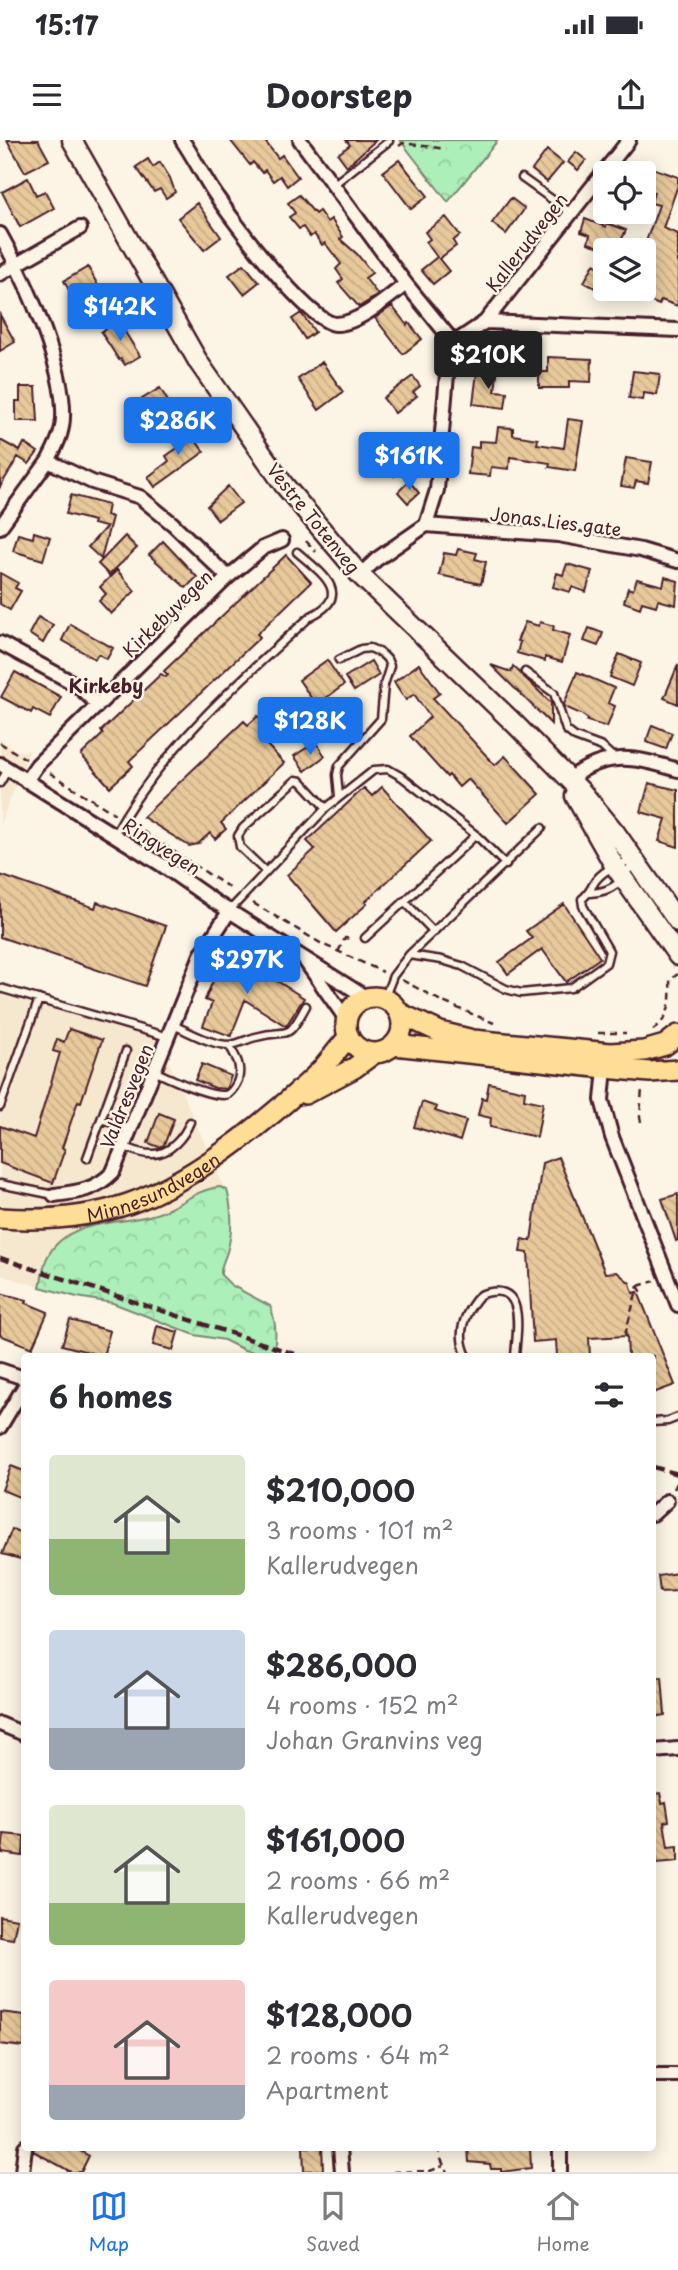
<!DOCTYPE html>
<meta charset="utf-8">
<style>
:root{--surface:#fff;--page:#f2f2f3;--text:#2b2b33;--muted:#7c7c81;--line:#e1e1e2;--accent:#1a73e8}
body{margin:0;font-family:"Playpen Sans",sans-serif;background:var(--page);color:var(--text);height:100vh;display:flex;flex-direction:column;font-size:26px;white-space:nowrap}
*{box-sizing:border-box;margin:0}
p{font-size:23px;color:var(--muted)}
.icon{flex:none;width:38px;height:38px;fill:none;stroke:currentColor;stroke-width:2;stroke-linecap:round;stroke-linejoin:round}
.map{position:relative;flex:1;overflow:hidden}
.details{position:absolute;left:21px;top:1213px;width:635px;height:798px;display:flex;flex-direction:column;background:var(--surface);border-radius:7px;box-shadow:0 4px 18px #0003}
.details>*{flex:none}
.fabs{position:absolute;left:593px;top:21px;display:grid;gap:14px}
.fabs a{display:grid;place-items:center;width:63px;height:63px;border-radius:7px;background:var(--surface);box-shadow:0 4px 18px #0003;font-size:35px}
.price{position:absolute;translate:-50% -60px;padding:0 16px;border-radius:7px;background:var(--accent);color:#fff;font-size:23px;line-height:46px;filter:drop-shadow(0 2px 4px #0008)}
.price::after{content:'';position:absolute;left:50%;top:42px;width:21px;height:16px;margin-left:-10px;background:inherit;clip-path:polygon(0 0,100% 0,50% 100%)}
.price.active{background:#222;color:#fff}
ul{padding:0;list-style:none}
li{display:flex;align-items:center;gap:21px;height:175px;padding:0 28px}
li span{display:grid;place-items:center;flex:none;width:196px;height:140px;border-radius:7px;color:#555}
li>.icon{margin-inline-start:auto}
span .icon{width:84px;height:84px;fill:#fffc;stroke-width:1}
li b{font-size:30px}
h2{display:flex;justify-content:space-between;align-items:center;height:84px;padding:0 28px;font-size:30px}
.status{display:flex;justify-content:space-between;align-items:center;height:49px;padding:0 35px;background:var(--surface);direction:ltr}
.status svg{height:19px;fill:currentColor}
header{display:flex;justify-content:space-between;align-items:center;height:91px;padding:0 28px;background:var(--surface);font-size:32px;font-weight:700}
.tab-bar{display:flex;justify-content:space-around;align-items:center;height:98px;border-top:2px solid var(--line);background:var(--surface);font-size:19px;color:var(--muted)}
.tab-bar a{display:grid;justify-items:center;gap:4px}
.tab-bar .active{color:var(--accent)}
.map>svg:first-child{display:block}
.built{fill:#f6e8cf}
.forest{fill:url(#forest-crowns);stroke:#7b8772;stroke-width:2}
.building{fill:url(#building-back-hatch);stroke:#4a1f2b;stroke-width:2}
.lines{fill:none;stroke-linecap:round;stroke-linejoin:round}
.lane-casing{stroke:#4a1f2b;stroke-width:11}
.street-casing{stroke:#4a1f2b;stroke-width:18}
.secondary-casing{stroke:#4a1f2b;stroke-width:23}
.primary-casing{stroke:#4a1f2b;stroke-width:24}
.path{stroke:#4a1f2b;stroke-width:2.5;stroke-dasharray:7 5;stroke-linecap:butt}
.lane{stroke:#fcf5e5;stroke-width:6}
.street{stroke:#fcf5e5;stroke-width:12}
.secondary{stroke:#fcf5e5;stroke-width:18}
.primary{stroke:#fedd96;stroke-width:19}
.rail{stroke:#4a1f2b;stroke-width:4.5;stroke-dasharray:10 5;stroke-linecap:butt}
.labels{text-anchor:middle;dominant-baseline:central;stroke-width:5;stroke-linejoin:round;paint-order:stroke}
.street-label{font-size:18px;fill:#4a1f2b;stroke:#fcf5e5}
.neighbourhood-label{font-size:19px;font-weight:bold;fill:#4a1f2b;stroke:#fcf5e5}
</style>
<div class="status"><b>15:17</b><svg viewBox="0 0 49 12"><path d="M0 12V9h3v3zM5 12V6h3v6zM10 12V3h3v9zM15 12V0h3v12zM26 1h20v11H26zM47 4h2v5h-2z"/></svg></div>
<header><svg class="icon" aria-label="menu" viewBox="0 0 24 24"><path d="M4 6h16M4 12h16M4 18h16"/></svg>Doorstep<svg class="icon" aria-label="share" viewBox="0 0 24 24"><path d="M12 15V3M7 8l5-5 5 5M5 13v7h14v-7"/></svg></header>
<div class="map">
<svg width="678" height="2032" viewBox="0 0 678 2032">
<defs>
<pattern id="forest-crowns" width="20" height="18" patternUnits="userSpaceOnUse" patternTransform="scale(1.75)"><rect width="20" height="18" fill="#acefb9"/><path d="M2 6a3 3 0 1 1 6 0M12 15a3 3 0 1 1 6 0" fill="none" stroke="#96cc9f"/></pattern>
<pattern id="building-back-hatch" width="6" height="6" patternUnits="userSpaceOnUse" patternTransform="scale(1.75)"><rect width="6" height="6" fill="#e8c99b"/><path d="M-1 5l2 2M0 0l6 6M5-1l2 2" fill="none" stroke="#c8ac86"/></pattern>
</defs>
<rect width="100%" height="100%" fill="#fcf5e5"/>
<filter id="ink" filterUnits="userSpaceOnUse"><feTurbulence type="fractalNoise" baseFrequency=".0143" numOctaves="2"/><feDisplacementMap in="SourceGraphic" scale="14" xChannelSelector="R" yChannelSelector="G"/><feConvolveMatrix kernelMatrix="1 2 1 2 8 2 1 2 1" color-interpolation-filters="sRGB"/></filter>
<g filter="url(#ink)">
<path class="built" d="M0,599L16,611L30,610L0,684Z
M0,847L158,897L225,1049L220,1047L154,1075L82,1088L46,1121L40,1147L0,1135Z"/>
<path class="forest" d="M400,0H498L448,62Z
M220,1047L227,1050C232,1068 233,1090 228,1108C226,1118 220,1125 221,1135L231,1145L270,1166C277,1183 277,1198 273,1216L244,1210L224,1200L195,1195L113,1163L77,1157L40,1147C42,1138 43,1128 46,1120C65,1077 118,1086 156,1074C179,1067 196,1049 220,1047Z"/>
<path class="building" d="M7,0H38L49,20L25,32Z
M230,0H264L278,18L282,15L298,37L287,46L280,36L273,41L265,30L262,33L253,22L250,25Z
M346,0H376L347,26L338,14L350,5Z
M547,10L563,23L547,42L532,30Z
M576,12L586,20L578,30L568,22Z
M148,19L153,27L160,22L170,38L175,52L166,58L160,49L154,52L136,27Z
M399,20L428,56L411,69L383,32Z
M644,25L678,37V45L663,88L678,94V166L661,160L659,165L642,158L644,134L653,110L644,107L659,65L651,63L654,52L644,49Z
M28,38L36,55L45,51L54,68L20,87L2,52Z
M299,55L315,74L319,71L327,82L331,79L343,97L340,99L357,114L372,133L365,138L378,155L359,167L338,143L343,139L336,129L341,124L325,103L322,105L314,94L310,97L303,87L299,89L289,77L295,73L288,63Z
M511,58L524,68L523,71L506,94L492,83Z
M197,63L221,97L204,110L178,78Z
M446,77L460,95L453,101L456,106L439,119L449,131L433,144L421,130L437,117L426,102L430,99L425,92Z
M585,79L606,87L607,83L626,90L621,101L615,99L609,110L588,103L590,95L581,92Z
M244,124L259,142L244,154L229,135Z
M594,124L606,131V154L584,142Z
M88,127L101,151L77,165L64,141Z
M392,166L407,185L409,183L422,199L403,214L375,178Z
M301,173L315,192L305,199L292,179Z
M0,175L15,202L0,211Z
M118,181L140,216L125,225L121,219L119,220L101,192Z
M548,217L592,219L591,242L569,241V248H539V232H548Z
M322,222L343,252L319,270L298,239Z
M633,231L660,234L657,255L644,253L643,260L629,258Z
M477,232L497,234L495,251L507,252L505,268L473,264Z
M413,236L420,246L413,252L417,256L395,273L383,258Z
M20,247H36L38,281H16V261H20Z
M160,248L172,268L156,279L154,276L145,282L134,264Z
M568,279L583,281L575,331L549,327L550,323L510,317L509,329L491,327L490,336L468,334L471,307L479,308V301L496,302L498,287L513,288V295L538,299L537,304L564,308Z
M189,287L197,296L194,298L204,312L155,347L148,337L169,321L166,316L183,304L177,296Z
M0,300L20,311L24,303L38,312L29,324L18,317L0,347Z
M385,302L406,325L394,336L379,320L382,318L376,311Z
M626,318L652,322L648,343L636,341L634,348L621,346Z
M409,341L419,353L408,363L398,352Z
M228,346L241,363L218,380L207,366Z
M71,355L108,365L106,375L112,377L101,419L88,407L106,387L93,384L94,381L66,374Z
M34,392L50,397L43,420L13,411L18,394L33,398Z
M125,396L137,408L109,435L98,424Z
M163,401L197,437L186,448L149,415Z
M458,409L477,413L475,419L486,422L481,444L439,435L444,413L456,415Z
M286,415L311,442L257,494L260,497L129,621L133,626L110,647L81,615L103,594L101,591L161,534L166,537L168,535L164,531Z
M567,424L592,431L586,452L572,447L570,452L553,447L557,433L563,435Z
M117,430L135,451L111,474L99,461L106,454L100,447Z
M0,433L18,443L15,448L21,451L10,470L0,464Z
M665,437L678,441L676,465L658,460L656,466L642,462L640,468L624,462L628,448L633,450L637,439L663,446Z
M38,477L53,485L43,503L29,494Z
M525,482L539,486L540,482L554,486L553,490L570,495L562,522L545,517V521L517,513L520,502L517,501Z
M70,484L113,508L107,519L98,514L95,519L62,500Z
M589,488L603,493L598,506L584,501Z
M619,514L641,523L632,546L610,537Z
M327,520L344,545L316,565L299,540Z
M371,521L379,535L354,551L345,537Z
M419,524L440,553L433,558L495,625L505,616L540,654L508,683L468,639L459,647L449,635L447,637L410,596L430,577L414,554L406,560L394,542Z
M491,525L511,532L513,526L551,563V584Z
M678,525V564L664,558Z
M15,532L61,557L50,578L33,569L31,573L1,557Z
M577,532L614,548L608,563L615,566L607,587L587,581L588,579L581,574L565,567L564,564Z
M258,576L274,593L264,602L284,623L221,683L226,689L215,699L210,693L198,704L189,706L143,677L244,581L248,585Z
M652,585L672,593L666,609L646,602Z
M317,604L325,616L305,631L294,616L308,607L310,609Z
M649,643L678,650V707L659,701L666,679L641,672Z
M382,647L431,701L365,762L367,764L336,792L287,735L315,709L307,701L364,648L372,656Z
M0,735L95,768L97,762L166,786L145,846L0,797Z
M564,764L600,818L566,842L542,809L508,834L499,822L532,798L526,791Z
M231,812L304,858L286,886L245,860L231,896L203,886L212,863L205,860L214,838Z
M69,889L102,900L81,962L78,961L62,1008L65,1009L53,1043L0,1023V986L34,998L60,913L53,911L57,899L64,902Z
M202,924L231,936L226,949L215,948L195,940Z
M489,943L525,951L524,959L543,963L537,997L490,987L491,978L478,975L482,958L486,959Z
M422,962L437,967L435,971L466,981L460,1001L414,987Z
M159,973L174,979L164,1005L159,1007L148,1003Z
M558,1017L605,1133L617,1132L630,1143L633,1153L638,1152L675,1245L653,1253V1216H628L627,1196L589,1198L590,1216H557L556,1200L533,1202L528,1113L520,1112L522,1099L531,1101L542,1023Z
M678,1054V1100L676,1101L662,1059Z
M0,1153L27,1160L26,1163L48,1172L32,1208L0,1195Z
M70,1180L110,1191L103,1216L62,1205Z
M157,1186L178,1192L173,1210L153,1205Z
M11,1326L24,1331V1359L2,1350Z
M12,1389L24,1394V1410L21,1419L2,1414Z
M678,1433V1451L660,1452L658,1436Z
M662,1537L665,1575L653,1577V1538Z
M660,1653L662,1663L666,1662L669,1681L664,1682L668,1707L678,1706V1721L657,1723L653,1684V1654Z
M4,1694L24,1696L23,1716L2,1713Z
M0,1776L17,1779L13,1799L0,1797Z
M0,1872L24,1875V1907L0,1904Z
M34,2007H73L89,2016L81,2032H71L33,2011Z
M303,2007H322L323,2030L304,2031Z
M468,2007H530L531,2028L501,2032V2029H491L490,2024L469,2022Z"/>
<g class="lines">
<defs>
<path id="lane" d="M522,38L571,73
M333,45L389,1
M339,520L361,509L370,508L381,513L387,519L390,526L384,545L381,579L339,626L337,635L339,656
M525,532L554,553L566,590L575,597L602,607L614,618
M0,643L8,629
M114,695C159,612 241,539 311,476C355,455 320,432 297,412
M265,731L240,707L238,696L243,688L296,640L301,641L326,668
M590,753C613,752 623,741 633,722
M404,761L434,792
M230,770L326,668L374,630L388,629L402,637L476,695L506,725
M365,798L476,695
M409,815L442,820L462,826L506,849L521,853L571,848L606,823L609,811L583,766L582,759C590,753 591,747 596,740C606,728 619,724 633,720
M0,848L168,897
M384,859L393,836L409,815L542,688
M173,885C190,892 211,905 230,905C239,904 247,899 256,897C290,887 285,905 306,866
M156,932C169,938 215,960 228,954C232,951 236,945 238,940C242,926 236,917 229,905
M0,967L39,859
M101,979L132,990
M125,1007C133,1010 144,1015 153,1014C170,1014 184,997 190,982
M87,1018L126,911
M0,1044L54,1055
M467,1216C456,1194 464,1173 480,1155C527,1138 517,1189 515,1216
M653,1282L668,1281L678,1277"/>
<path id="street" d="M182,0C193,16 202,34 213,51C230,77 308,183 336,184C358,184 389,157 406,144L454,203
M300,0L406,144
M0,94C24,137 71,238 62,287C60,299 54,310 48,321L92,342L140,357L173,384L228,437
M0,134L80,88
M485,182L678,190
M426,385L437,350L448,223L454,203L485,182L629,0
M0,387L48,321
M360,435L377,419L426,385L558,395L641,410L678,421
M0,503L77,545L98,565
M0,624L162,725L215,762L367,858
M568,640C606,610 635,617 678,630
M26,641L37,625L228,437L263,408L282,400
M306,822L346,879
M605,928L602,960L612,997L678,1165
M54,1055C78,1052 96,1050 113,1032L201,815L230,770
M0,1230L24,1238
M0,1287L24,1247
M653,1374L667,1361
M0,1584L24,1594
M653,1611L678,1609
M653,1935H678
M340,2007L342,2032
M560,2007V2032
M22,2032L25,2007"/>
<path id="secondary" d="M72,0L199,223L284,345L360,435L516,585L582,652L615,692L678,782
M575,656L614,725L678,816"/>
<g id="primary">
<circle cx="374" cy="885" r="28"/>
<path d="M401,874L440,892L473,900L610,913L644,911L665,905L678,895"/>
<path d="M394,905L605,928L650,932L678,930"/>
<path d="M305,954L354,928L373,914"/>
<path id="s1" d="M0,1078C101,1085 162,1059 241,999C269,977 296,955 322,929C331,919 339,907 349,897"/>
</g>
</defs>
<use href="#lane" class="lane-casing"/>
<use href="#street" class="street-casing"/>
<use href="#secondary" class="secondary-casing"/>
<use href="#primary" class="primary-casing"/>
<path class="path" d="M399,6L403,3L446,9
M306,401L316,412
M0,603L26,619
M50,633L115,674
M133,685L233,750
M253,763L322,804L383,832
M338,812L345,798L353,799
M402,840L443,862L494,883
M653,890C671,877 671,860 670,840L678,834
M598,893H626
M641,982L640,977L642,948
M638,1146L655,1141
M638,1146L643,1154
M625,1195L638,1146
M674,1349L678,1341
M439,2007L440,2017L447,2032
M393,2032L430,2031L443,2026"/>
<use href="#lane" class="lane"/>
<use href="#street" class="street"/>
<use href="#secondary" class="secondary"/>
<use href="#primary" class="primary"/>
<path class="rail" d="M0,1118L301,1216
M653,1327L678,1334"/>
</g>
</g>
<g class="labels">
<g class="street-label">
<text transform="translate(526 102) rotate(-52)">Kallerudvegen</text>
<text transform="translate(314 378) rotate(51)">Vestre Totenveg</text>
<text transform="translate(556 381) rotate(7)">Jonas Lies gate</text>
<text transform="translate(167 473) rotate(-44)">Kirkebyvegen</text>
<text transform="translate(162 706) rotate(33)">Ringvegen</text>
<text transform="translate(126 956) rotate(-68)">Valdresvegen</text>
<text stroke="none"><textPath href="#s1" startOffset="159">Minnesundvegen</textPath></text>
</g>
<g class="neighbourhood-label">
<text x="106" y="545">Kirkeby</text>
</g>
</g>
</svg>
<div class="fabs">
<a><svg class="icon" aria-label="locate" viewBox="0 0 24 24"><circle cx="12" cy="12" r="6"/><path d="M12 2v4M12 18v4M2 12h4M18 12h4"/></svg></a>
<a><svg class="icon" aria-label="layers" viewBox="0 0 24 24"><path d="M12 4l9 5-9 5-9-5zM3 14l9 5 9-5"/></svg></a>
</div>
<b class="price" style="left:120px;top:203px">$142K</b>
<b class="price active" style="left:488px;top:251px">$210K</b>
<b class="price" style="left:178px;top:317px">$286K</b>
<b class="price" style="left:409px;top:352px">$161K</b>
<b class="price" style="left:310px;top:617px">$128K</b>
<b class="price" style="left:247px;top:856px">$297K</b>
<section class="details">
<h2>6 homes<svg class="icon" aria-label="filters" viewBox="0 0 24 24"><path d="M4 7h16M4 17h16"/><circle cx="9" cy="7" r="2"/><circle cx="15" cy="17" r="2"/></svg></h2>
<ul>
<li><span style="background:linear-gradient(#dfe7d0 60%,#8fb573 0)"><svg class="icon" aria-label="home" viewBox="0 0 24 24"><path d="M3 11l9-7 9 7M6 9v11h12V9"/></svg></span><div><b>$210,000</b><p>3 rooms · 101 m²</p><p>Kallerudvegen</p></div></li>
<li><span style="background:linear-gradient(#c9d6e8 70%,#9aa5b1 0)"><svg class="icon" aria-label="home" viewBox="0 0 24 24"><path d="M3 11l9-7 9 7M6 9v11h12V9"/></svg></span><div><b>$286,000</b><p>4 rooms · 152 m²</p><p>Johan Granvins veg</p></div></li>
<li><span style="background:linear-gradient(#dfe7d0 70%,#8fb573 0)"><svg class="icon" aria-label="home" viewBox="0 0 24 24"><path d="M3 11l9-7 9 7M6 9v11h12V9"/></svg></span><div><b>$161,000</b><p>2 rooms · 66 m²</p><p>Kallerudvegen</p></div></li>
<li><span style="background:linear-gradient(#f6c9c9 75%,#9aa5b1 0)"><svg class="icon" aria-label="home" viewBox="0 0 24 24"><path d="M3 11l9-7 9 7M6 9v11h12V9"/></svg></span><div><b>$128,000</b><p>2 rooms · 64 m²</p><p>Apartment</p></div></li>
</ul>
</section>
</div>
<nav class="tab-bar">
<a class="active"><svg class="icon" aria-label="map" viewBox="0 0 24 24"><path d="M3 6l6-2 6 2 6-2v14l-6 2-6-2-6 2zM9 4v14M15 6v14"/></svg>Map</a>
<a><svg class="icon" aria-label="saved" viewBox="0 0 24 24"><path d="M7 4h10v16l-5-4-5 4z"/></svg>Saved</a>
<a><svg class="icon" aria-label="home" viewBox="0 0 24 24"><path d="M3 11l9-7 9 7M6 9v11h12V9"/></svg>Home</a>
</nav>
